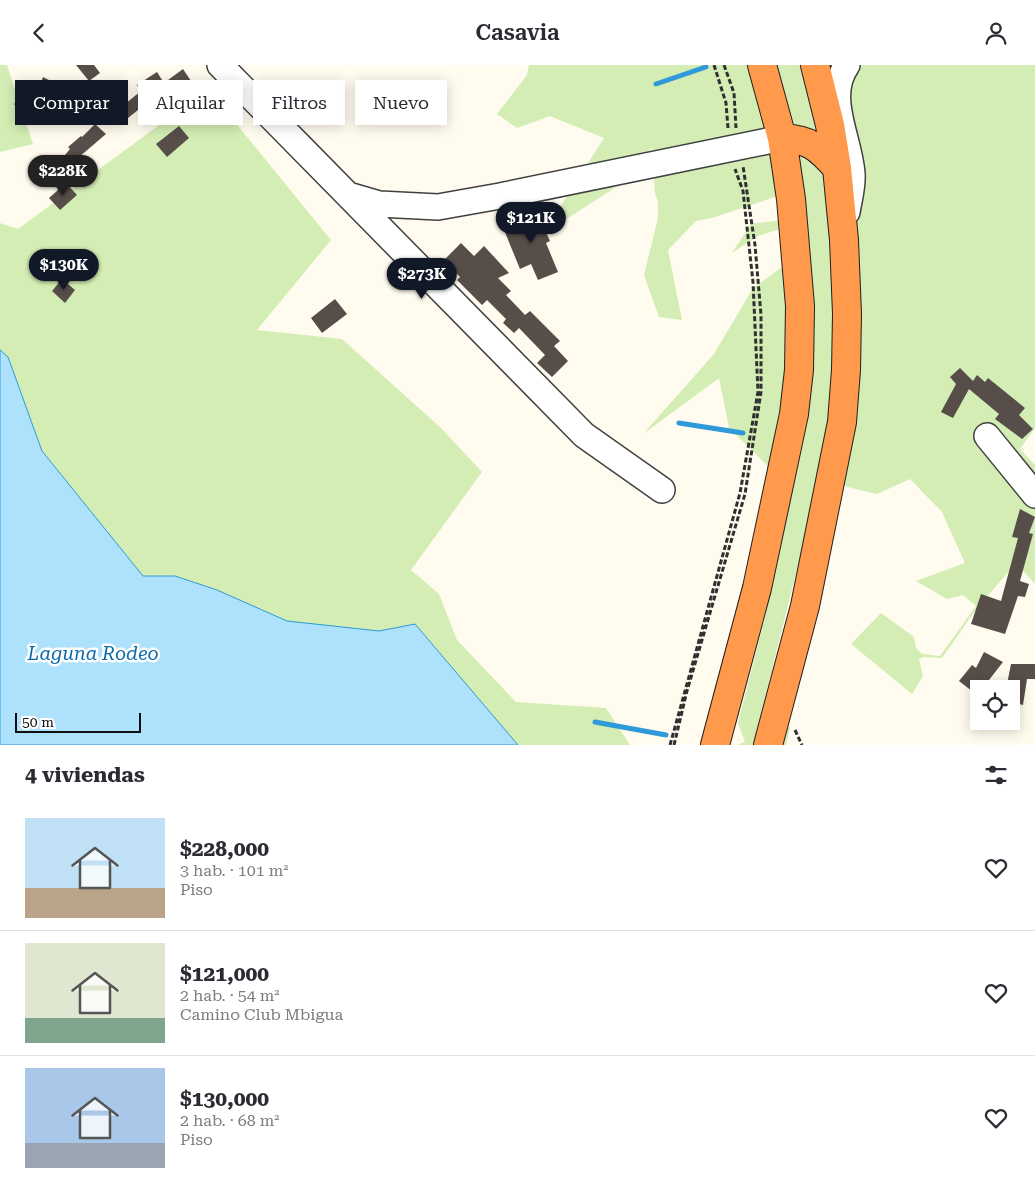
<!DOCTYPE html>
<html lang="es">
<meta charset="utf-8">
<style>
:root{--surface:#fff;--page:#f2f2f3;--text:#2b2b33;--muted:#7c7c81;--line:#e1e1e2;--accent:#111827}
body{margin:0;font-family:"Roboto Serif",serif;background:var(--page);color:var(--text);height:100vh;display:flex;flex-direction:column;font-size:19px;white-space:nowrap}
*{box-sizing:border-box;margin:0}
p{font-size:16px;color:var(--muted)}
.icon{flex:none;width:28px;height:28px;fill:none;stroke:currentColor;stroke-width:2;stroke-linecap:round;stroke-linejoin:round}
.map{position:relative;height:680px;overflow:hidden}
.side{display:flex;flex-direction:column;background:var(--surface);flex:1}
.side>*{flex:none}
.guide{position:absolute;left:15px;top:15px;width:500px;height:45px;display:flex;gap:10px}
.fabs{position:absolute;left:970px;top:615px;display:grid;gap:10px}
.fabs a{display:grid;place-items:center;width:50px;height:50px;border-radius:0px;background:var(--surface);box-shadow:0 2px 12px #0003;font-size:25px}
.scale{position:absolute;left:15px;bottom:12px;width:126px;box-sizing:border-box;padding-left:5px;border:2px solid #0e0e0e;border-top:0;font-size:14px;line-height:18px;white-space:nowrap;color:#0e0e0e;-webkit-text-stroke:4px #fff;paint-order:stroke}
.price{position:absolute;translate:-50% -42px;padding:0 11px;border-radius:18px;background:var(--accent);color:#fff;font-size:16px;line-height:32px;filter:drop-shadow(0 1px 2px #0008)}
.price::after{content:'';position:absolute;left:50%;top:30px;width:15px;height:11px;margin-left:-8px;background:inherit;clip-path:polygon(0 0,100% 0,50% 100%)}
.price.on{background:#222;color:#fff}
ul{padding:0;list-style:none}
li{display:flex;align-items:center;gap:15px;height:125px;padding:0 25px}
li+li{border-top:1px solid var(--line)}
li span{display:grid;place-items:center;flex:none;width:140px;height:100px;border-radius:0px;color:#555}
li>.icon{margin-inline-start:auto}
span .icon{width:60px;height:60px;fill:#fffc;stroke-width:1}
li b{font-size:21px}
h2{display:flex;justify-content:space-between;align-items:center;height:60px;padding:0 25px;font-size:21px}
.pill{padding:0 18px;border-radius:0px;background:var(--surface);box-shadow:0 2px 12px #0003;font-size:18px;line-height:45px}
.pill.on{background:var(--accent);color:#fff}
header{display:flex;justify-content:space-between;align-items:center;height:65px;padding:0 25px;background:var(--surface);font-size:22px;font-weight:600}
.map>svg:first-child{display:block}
.green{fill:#d3edb4}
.water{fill:#aee1fb;stroke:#2f99d9}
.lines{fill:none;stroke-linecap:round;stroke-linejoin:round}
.stream{stroke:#2f99d9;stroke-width:5}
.building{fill:#574e49}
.minor-casing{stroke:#414141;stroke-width:28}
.highway-casing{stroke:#1f1f1f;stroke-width:30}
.path{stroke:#303030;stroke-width:3;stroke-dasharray:5 2.5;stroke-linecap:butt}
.minor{stroke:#fff;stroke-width:25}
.highway{stroke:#ff994c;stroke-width:28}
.labels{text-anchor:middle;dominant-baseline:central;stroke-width:5;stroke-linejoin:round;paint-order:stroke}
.water-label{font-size:19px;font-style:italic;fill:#0c6aab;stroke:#fff}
</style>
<header><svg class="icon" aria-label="back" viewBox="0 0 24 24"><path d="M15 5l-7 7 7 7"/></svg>Casavia<svg class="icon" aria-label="person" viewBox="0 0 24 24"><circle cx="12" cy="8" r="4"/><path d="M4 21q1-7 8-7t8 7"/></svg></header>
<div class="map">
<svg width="1035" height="680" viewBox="0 0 1035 680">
<rect width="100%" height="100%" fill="#fffbee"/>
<path class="green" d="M0,0H7L33,79L0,87Z
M529,0H1035V363L1020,384L1035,400V410L1024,424L1035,421V519L1016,498L977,543L942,593L924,592L919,594L923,611L912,629L851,579L881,548L914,572L916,583L922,589L940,591L976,541L963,530L947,534L916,516L965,498L942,447L910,414L877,429L819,415L755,673L790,662L786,680H737L745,677L738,658L766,548L769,402L729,363L719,313L643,369L714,289L753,223L795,193L786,162L758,171L732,188L751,159L796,153L781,130L712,153L696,156L668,185L682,255L659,252L644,210L658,153V136L655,129L652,83L613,124L543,169L604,73L550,51L517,63L497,49L527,10Z
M208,24L331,175L257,265L342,274L441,363L482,407L411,505L439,529L457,575L516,637L606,643L630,680H0V158L18,164Z"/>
<path class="water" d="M0,285L8,292L42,386L143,511H175L217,525L287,556L379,566L415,559L518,680H0Z"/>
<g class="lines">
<path class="stream" d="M656,19L706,2
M679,358L743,368
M595,657L666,670"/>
</g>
<path class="building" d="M76,0H94L100,8L89,16Z
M183,4L191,16L158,39L153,33L123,57L115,47L141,26L137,20L157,7L164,18Z
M43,12L55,18L46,37L27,54L14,39L37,18L40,20Z
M95,59L106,69L72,98L65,90L70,84L68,82L81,71L82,72Z
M179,61L189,73L167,92L156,79Z
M66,118L77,130L60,145L49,133Z
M536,145L550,176L546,178L558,207L538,215L531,199L520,204L502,160Z
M461,178L474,191L484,181L509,208L498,213L511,226L506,230L525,250L530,246L560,276L554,281L568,296L552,312L537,298L545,290L519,263L514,268L503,258L506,254L487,235L482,240L457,215L460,212L444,195Z
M62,214L75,225L65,238L52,226Z
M335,234L347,249L322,268L311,253Z
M960,303L973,316L977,310L985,317L988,313L1025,343L1019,350L1033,364L1022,374L995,354L999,349L969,324L953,353L941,347L956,319L950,312Z
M1020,444L1035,452L1029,468L1033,469L1020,516L1029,519L1025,532L1018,531L1005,569L971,559L981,529L1001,536L1018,473L1012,472Z
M984,587L1003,597L982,624H979L977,630L959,616L972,600L976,603Z
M1011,599H1035V614H1027L1023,640L1011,637V624H1006Z"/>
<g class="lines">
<defs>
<path id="minor" d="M220,0L584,370L662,425
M847,0C824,32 850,74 852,109C853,121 849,135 847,147
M348,130L379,139L438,142L500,131L782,73
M987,371L1035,430"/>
<path id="highway" d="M782,73C810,74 819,83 837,103
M715,680L757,523L794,349L799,305L800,241L791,134L782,73L762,0
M768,680L805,541L842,357L846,305L847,249L844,175L837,103L830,60L815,0"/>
</defs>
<use href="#minor" class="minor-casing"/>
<use href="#highway" class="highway-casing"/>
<path class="path" d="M714,0L726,38L728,63
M724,0L734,28L736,63
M795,665L802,680
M670,680L740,428L758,327L753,217L743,126L735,104
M674,680L687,626L745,429L761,327V250L755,180L743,101"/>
<use href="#minor" class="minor"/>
<use href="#highway" class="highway"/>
</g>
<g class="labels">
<g class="water-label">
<text x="93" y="588">Laguna Rodeo</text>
</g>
</g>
</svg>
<div class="fabs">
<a><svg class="icon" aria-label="locate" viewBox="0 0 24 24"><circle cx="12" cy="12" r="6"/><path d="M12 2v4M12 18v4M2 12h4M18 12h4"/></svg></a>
</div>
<div class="scale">50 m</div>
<b class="price on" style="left:63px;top:132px">$228K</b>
<b class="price" style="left:531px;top:179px">$121K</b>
<b class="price" style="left:64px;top:226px">$130K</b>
<b class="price" style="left:422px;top:235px">$273K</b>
<div class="guide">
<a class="pill on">Comprar</a>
<a class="pill">Alquilar</a>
<a class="pill">Filtros</a>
<a class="pill">Nuevo</a>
</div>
</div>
<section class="side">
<h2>4 viviendas<svg class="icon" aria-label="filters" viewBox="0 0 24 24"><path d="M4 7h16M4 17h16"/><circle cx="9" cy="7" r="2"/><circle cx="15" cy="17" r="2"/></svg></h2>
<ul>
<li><span style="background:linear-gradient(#bfe0f5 70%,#b9a48a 0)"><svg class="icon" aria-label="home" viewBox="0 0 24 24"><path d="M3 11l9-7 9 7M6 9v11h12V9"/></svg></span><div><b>$228,000</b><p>3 hab. · 101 m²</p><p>Piso</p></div><svg class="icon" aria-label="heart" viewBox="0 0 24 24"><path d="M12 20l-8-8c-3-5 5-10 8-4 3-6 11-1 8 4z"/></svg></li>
<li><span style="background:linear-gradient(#dfe7d0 75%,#7fa58c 0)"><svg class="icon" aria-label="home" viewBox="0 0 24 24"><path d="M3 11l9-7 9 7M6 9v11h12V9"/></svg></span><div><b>$121,000</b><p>2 hab. · 54 m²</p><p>Camino Club Mbigua</p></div><svg class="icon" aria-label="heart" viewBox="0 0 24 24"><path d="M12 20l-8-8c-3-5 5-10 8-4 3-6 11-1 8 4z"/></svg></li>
<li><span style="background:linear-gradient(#a9c7e8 75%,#9aa5b1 0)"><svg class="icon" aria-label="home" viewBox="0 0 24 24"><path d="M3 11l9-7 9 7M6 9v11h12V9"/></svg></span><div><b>$130,000</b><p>2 hab. · 68 m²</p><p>Piso</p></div><svg class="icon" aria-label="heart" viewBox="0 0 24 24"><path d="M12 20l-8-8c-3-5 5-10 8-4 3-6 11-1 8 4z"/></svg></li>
</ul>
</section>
